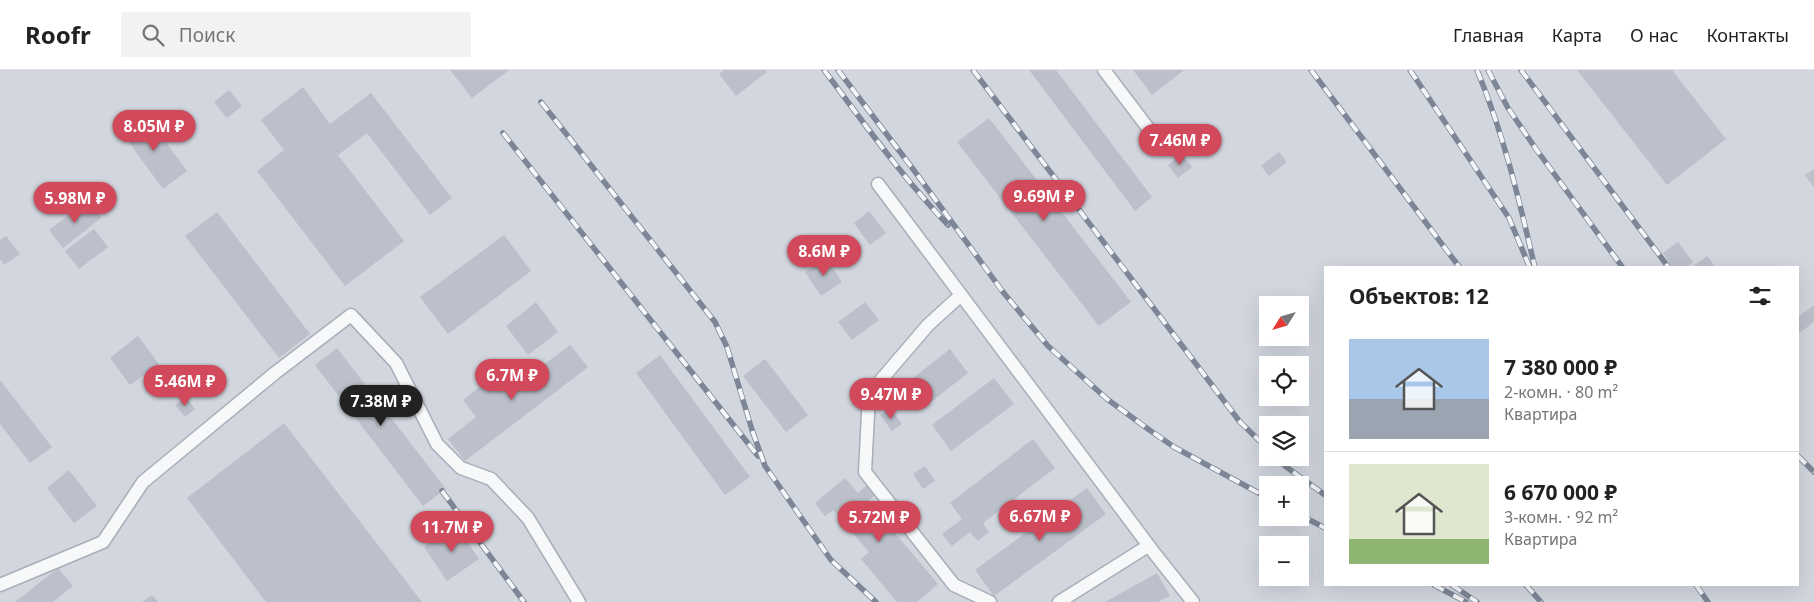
<!DOCTYPE html>
<html lang="ru">
<meta charset="utf-8">
<style>
:root{--surface:#fff;--page:#f2f2f2;--text:#222;--muted:#767676;--line:#e0e0e0;--accent:#d1495b}
body{margin:0;font-family:"Noto Sans",sans-serif;background:var(--page);color:var(--text);height:100vh;display:flex;flex-direction:column;font-size:19px;white-space:nowrap}
*{box-sizing:border-box;margin:0}
p{font-size:16px;color:var(--muted)}
.icon{flex:none;width:28px;height:28px;fill:none;stroke:currentColor;stroke-width:2;stroke-linecap:round;stroke-linejoin:round}
.map{position:relative;flex:1;overflow:hidden}
.drawer{position:absolute;left:1324px;top:196px;width:475px;height:320px;display:flex;flex-direction:column;background:var(--surface);border-radius:0px;box-shadow:0 5px 20px #0002}
.drawer>*{flex:none}
.needle{width:32px;rotate:233deg}
.buttons{position:absolute;left:1259px;top:226px;display:grid;gap:10px}
.buttons a{display:grid;place-items:center;width:50px;height:50px;border-radius:0px;background:var(--surface);box-shadow:0 5px 20px #0002;font-size:25px}
.price{position:absolute;translate:-50% -42px;padding:0 11px;border-radius:18px;background:var(--accent);color:#fff;font-size:16px;line-height:32px;filter:drop-shadow(0 1px 2px #0008)}
.price::after{content:'';position:absolute;left:50%;top:30px;width:15px;height:11px;margin-left:-8px;background:inherit;clip-path:polygon(0 0,100% 0,50% 100%)}
.price.on{background:#222;color:#fff}
ul{padding:0;list-style:none}
li{display:flex;align-items:center;gap:15px;height:125px;padding:0 25px}
li+li{border-top:1px solid var(--line)}
li span{display:grid;place-items:center;flex:none;width:140px;height:100px;border-radius:0px;color:#555}
li>.icon{margin-inline-start:auto}
span .icon{width:60px;height:60px;fill:#fffc;stroke-width:1}
li b{font-size:21px}
h2{display:flex;justify-content:space-between;align-items:center;height:60px;padding:0 25px;font-size:21px}
header{display:flex;align-items:center;gap:30px;box-sizing:border-box;height:70px;padding:0 25px;background:var(--surface);border-bottom:1px solid var(--line)}
header strong{font-size:24px}
nav{display:flex;gap:28px;margin-inline-start:auto;font-size:18px}
.search{width:350px;height:45px;background:var(--page);display:flex;align-items:center;gap:12px;box-sizing:border-box;padding:0 18px;border-radius:0px;color:var(--muted);font-size:19px}
.map>svg:first-child{display:block}
.built{fill:#d2d6de;fill-rule:evenodd}
.building{fill:#bbc0ca}
.lines{fill:none;stroke-linecap:round;stroke-linejoin:round}
.minor-casing{stroke:#a9aeb7;stroke-width:15}
.minor{stroke:#f7f8fa;stroke-width:12}
.rail-casing{stroke:#7d8696;stroke-width:5.5}
.rail{stroke:#f4f6f9;stroke-width:4;stroke-dasharray:11;stroke-linecap:butt}
</style>
<header>
<strong>Roofr</strong>
<div class="search"><svg class="icon" aria-label="search" viewBox="0 0 24 24"><circle cx="10" cy="10" r="6"/><path d="M15 15l6 6"/></svg>Поиск</div>
<nav><a>Главная</a><a>Карта</a><a>О нас</a><a>Контакты</a></nav>
</header>
<div class="map">
<svg width="1814" height="532" viewBox="0 0 1814 532">
<rect width="100%" height="100%" fill="#e4e7ec"/>
<path class="built" d="M0,0H1814V532H0ZM1325,198H1798V515H1325ZM1268,235H1300V268H1268ZM1268,295H1300V328H1268ZM1268,355H1300V388H1268ZM1268,415H1300V448H1268ZM1268,475H1300V508H1268Z"/>
<path class="building" d="M450,0H509L472,28Z
M724,0H765L767,2L736,26L719,4Z
M1029,0H1056L1152,127L1135,141Z
M1133,0H1184L1152,25Z
M1577,0H1672L1726,69L1667,115Z
M303,17L330,54L371,23L452,128L430,145L367,63L338,85L404,171L345,216L257,101L284,80L261,50Z
M229,20L242,36L227,48L214,32Z
M146,45L187,101L163,119L122,63Z
M989,48L1131,232L1099,256L957,72Z
M1279,82L1287,92L1269,106L1261,96Z
M1182,84L1192,97L1178,108L1168,95Z
M1814,99V118L1805,105Z
M88,131L101,148L63,178L49,160Z
M869,141L886,163L870,175L854,153Z
M217,142L310,264L279,288L185,166Z
M94,159L108,177L79,199L65,181Z
M504,165L531,201L448,264L420,227Z
M6,166L20,184L4,195L0,189V170Z
M1678,172L1693,192L1686,198H1673L1663,183Z
M1707,186L1716,198H1691Z
M826,188L842,212L821,226L805,202Z
M536,232L558,262L528,285L506,256Z
M865,232L879,250L852,270L838,252Z
M1814,235V252L1798,264V247Z
M138,266L159,294L130,315L110,288Z
M570,275L588,297L465,391L448,369L476,347L463,330L496,304L509,321Z
M337,278L446,419L423,436L315,295Z
M950,279L968,303L931,332L913,308Z
M660,285L750,407L725,425L636,303Z
M765,289L808,345L786,362L743,306Z
M994,308L1014,334L951,381L932,355Z
M0,310L52,377L30,393L0,354Z
M186,327L195,339L185,347L175,335Z
M890,338L902,354L892,361L880,345Z
M284,353L422,532H266L187,428Z
M1033,369L1055,398L983,453L989,462L978,471L970,462L952,476L942,464L962,449L950,433Z
M925,396L935,411L923,419L913,404Z
M69,400L97,436L74,453L47,418Z
M845,408L858,423L867,415L875,425L868,431L938,514L917,532H897L861,489L869,482L833,440L825,446L815,433Z
M1087,418L1106,444L994,526L975,500Z
M456,455L479,489L447,511L424,477Z
M58,498L73,516L53,532H15Z
M1157,503L1170,526L1158,532H1105Z
M152,525L158,532H142Z"/>
<g class="lines">
<defs>
<path id="minor" d="M1104,0L1151,62
M878,114L1155,484L1193,532
M961,225L928,255L869,324L865,402L954,515L990,532
M0,515L103,472L143,412L275,303L351,245L396,293L437,374L461,398L491,409L528,448L579,532
M1059,532L1148,476"/>
</defs>
<use href="#minor" class="minor-casing"/>
<use href="#minor" class="minor"/>
<defs>
<path id="rail" d="M824,0C864,53 902,107 948,155
M838,0L913,99L1003,222L1048,276L1107,329L1148,359L1174,377L1268,428
M973,0L1240,352L1268,379
M1311,0L1460,198
M1410,0L1509,148L1530,198
M1477,0C1504,65 1519,129 1535,198
M1488,0L1508,38L1536,79L1623,198
M1521,0L1669,198
M541,32L715,252L727,277L752,360L765,396L831,490L876,532
M503,63L758,386
M1798,386L1814,402
M1276,388L1285,396L1325,425
M442,421L524,532
M1300,445L1325,458
M1434,515L1466,532
M1452,515L1477,532
M1526,515L1541,532
M1696,515L1708,532"/>
</defs>
<use href="#rail" class="rail-casing"/>
<use href="#rail" class="rail"/>
</g>
</svg>
<div class="buttons">
<a><svg class="needle" viewBox="-14 -14 28 28"><path d="M0-13l5 13h-10z" fill="#e53935"/><path d="M0 13l5-13h-10z" fill="#767676"/></svg></a>
<a><svg class="icon" aria-label="locate" viewBox="0 0 24 24"><circle cx="12" cy="12" r="6"/><path d="M12 2v4M12 18v4M2 12h4M18 12h4"/></svg></a>
<a><svg class="icon" aria-label="layers" viewBox="0 0 24 24"><path d="M12 4l9 5-9 5-9-5zM3 14l9 5 9-5"/></svg></a>
<a>+</a>
<a>−</a>
</div>
<b class="price" style="left:154px;top:82px">8.05M ₽</b>
<b class="price" style="left:1180px;top:96px">7.46M ₽</b>
<b class="price" style="left:1044px;top:152px">9.69M ₽</b>
<b class="price" style="left:75px;top:154px">5.98M ₽</b>
<b class="price" style="left:824px;top:207px">8.6M ₽</b>
<b class="price" style="left:512px;top:331px">6.7M ₽</b>
<b class="price" style="left:185px;top:337px">5.46M ₽</b>
<b class="price" style="left:891px;top:350px">9.47M ₽</b>
<b class="price on" style="left:381px;top:357px">7.38M ₽</b>
<b class="price" style="left:1040px;top:472px">6.67M ₽</b>
<b class="price" style="left:879px;top:473px">5.72M ₽</b>
<b class="price" style="left:452px;top:483px">11.7M ₽</b>
<section class="drawer">
<h2>Объектов: 12<svg class="icon" aria-label="filters" viewBox="0 0 24 24"><path d="M4 7h16M4 17h16"/><circle cx="9" cy="7" r="2"/><circle cx="15" cy="17" r="2"/></svg></h2>
<ul>
<li><span style="background:linear-gradient(#a9c7e8 60%,#9aa5b1 0)"><svg class="icon" aria-label="home" viewBox="0 0 24 24"><path d="M3 11l9-7 9 7M6 9v11h12V9"/></svg></span><div><b>7 380 000 ₽</b><p>2-комн. · 80 m²</p><p>Квартира</p></div></li>
<li><span style="background:linear-gradient(#dfe7d0 75%,#8fb573 0)"><svg class="icon" aria-label="home" viewBox="0 0 24 24"><path d="M3 11l9-7 9 7M6 9v11h12V9"/></svg></span><div><b>6 670 000 ₽</b><p>3-комн. · 92 m²</p><p>Квартира</p></div></li>
</ul>
</section>
</div>
